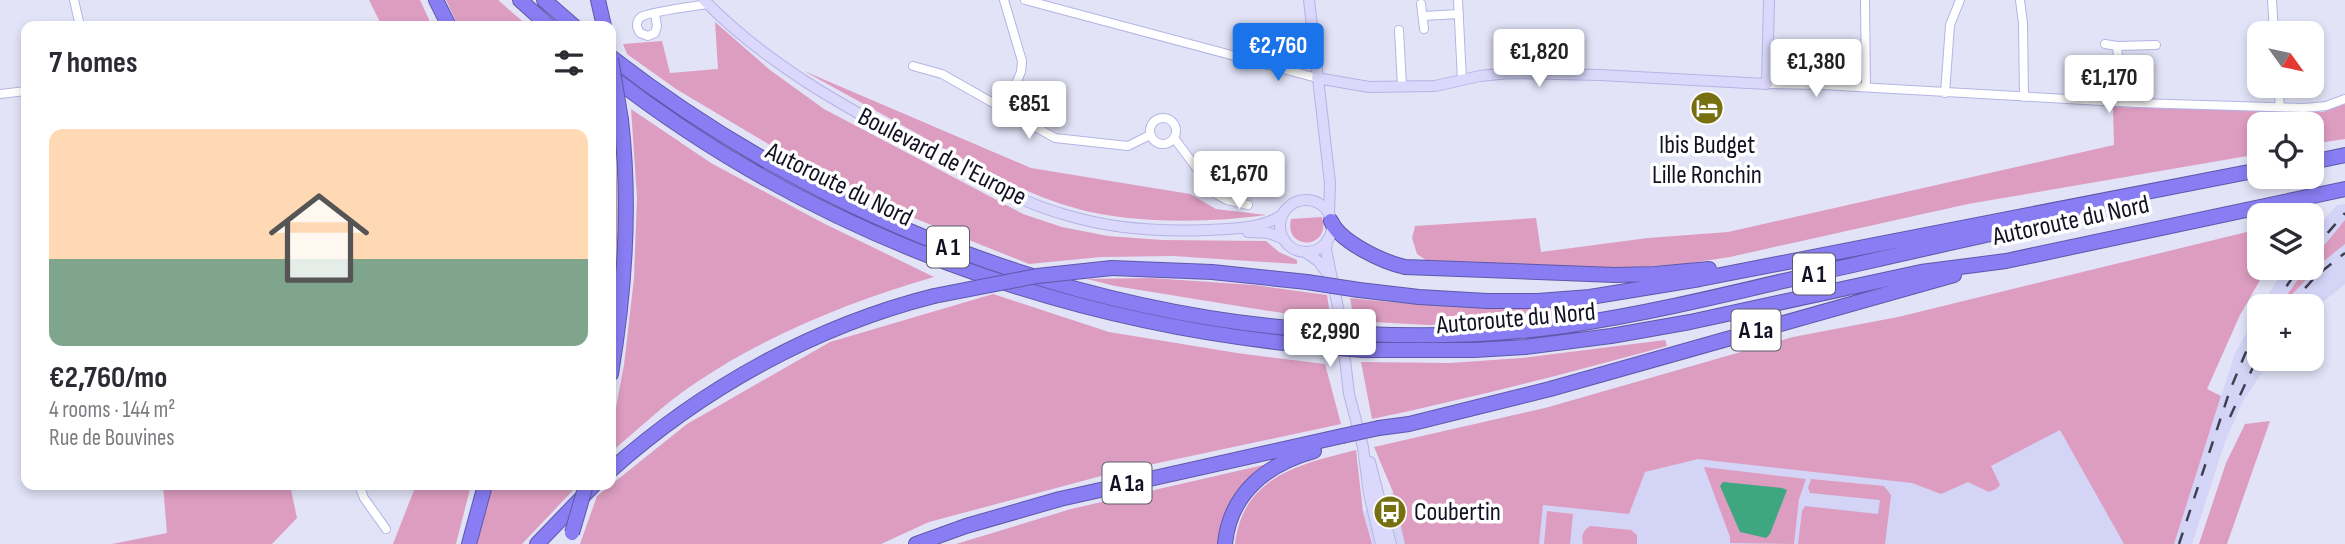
<!DOCTYPE html>
<meta charset="utf-8">
<style>
:root{--surface:#fff;--page:#f7f7f7;--text:#2b2b33;--muted:#7c7c81;--line:#e1e1e2;--accent:#1a73e8}
body{margin:0;font-family:"Sofia Sans Condensed",sans-serif;background:var(--page);color:var(--text);height:100vh;display:flex;flex-direction:column;font-size:26px;white-space:nowrap}
*{box-sizing:border-box;margin:0}
p{font-size:23px;color:var(--muted)}
.icon{flex:none;width:38px;height:38px;fill:none;stroke:currentColor;stroke-width:2;stroke-linecap:round;stroke-linejoin:round}
.map{position:relative;flex:1;overflow:hidden}
.details{position:absolute;left:21px;top:21px;width:595px;height:469px;display:flex;flex-direction:column;background:var(--surface);border-radius:14px;box-shadow:0 4px 10px #0003}
.details>*{flex:none}
.needle{width:46px;rotate:123deg}
.controls{position:absolute;left:2247px;top:21px;display:grid;gap:14px}
.controls a{display:grid;place-items:center;width:77px;height:77px;border-radius:14px;background:var(--surface);box-shadow:0 4px 10px #0003;font-size:35px}
.price{position:absolute;translate:-50% -60px;padding:0 16px;border-radius:7px;background:#fff;color:#222;font-size:23px;line-height:46px;filter:drop-shadow(0 2px 4px #0008)}
.price::after{content:'';position:absolute;left:50%;top:42px;width:21px;height:16px;margin-left:-10px;background:inherit;clip-path:polygon(0 0,100% 0,50% 100%)}
.price.active{background:var(--accent);color:#fff}
ul{padding:0;list-style:none}
li{display:grid;align-content:center;gap:14px;height:371px;padding:0 28px}
li+li{border-top:2px solid var(--line)}
li span{display:grid;place-items:center;height:217px;border-radius:14px;color:#555}
li>.icon{margin-inline-start:auto}
span .icon{width:126px;height:126px;fill:#fffc;stroke-width:1}
li b{font-size:30px}
h2{display:flex;justify-content:space-between;align-items:center;height:84px;padding:0 28px;font-size:30px}
.map>svg:first-child{display:block}
.built{fill:#d4d4f7}
.green{fill:#dd9dc0}
.water{fill:#3fa780}
.lines{fill:none;stroke-linecap:round;stroke-linejoin:round}
.street-casing{stroke:#b4b4e6;stroke-width:10}
.secondary-casing{stroke:#b4b4e6;stroke-width:12}
.highway-casing{stroke:#5f58aa;stroke-width:16}
.street{stroke:#fff;stroke-width:8}
.secondary{stroke:#dbd8fb;stroke-width:10}
.highway{stroke:#887df2;stroke-width:14}
.rail{stroke:#403f52;stroke-width:2.5;stroke-dasharray:12 12;stroke-linecap:butt}
.highway-bridge-casing{stroke:#5f58aa;stroke-width:16;stroke-linecap:butt}
.highway-bridge{stroke:#887df2;stroke-width:14}
.labels{text-anchor:middle;dominant-baseline:central;stroke-width:7;stroke-linejoin:round;paint-order:stroke}
.shield{fill:#fff;stroke:#5a5966;stroke-width:2}
.shield-label{font-size:24px;font-weight:bold;fill:#131224}
.poi-label{font-size:26px;fill:#131224;stroke:#fff}
.street-label{font-size:26px;fill:#131224;stroke:#fff}
</style>
<div class="map">
<svg width="2345" height="544" viewBox="0 0 2345 544">
<rect width="100%" height="100%" fill="#e2e3f7"/>
<path class="built" d="M2345,204V220L2312,260V233L2337,205Z
M2345,244V284L2312,311V306H2281L2324,261Z
M2285,268H2306L2279,306H2261Z
M2259,310V359H2271L2243,401L2225,442L2192,544H2174L2235,353Z
M1902,324L1991,466L2061,429L2124,544H1372L1363,512L1393,492Z"/>
<path class="green" d="M369,0H420L432,26H382Z
M446,0H498L528,26H458Z
M715,22L770,70L824,109L1023,214L1062,227L1108,236L1162,240L1266,241L1279,252L1297,260V264L1173,256L1101,257L1029,264L889,208L825,178L676,89L627,54L623,44L662,41L670,73L718,69Z
M804,71L1031,168L1190,194L1216,209L1266,215C1210,223 1129,224 1075,208C1018,192 967,161 916,133C879,112 841,92 804,71Z
M611,100C619,172 620,244 611,316Z
M2345,104V139L2312,144V124H2259V154L1968,204L1730,257L1683,264L1620,268L1427,261L1417,254L1412,238L1415,226L1536,218L1541,252L1648,238L1728,232L2114,145L2113,107L2323,112Z
M631,109L711,163L823,223L934,277C851,301 766,335 694,384C665,403 638,430 611,452V434L624,365L634,278L637,198Z
M1322,217C1332,250 1283,251 1291,219Z
M2345,220V244L2324,261L2281,306H2279L2306,268H2312V260Z
M2259,229V268H2267L2240,315L2207,389L2221,396L2174,544H2124L2060,430L1991,466L2000,485L1996,489L1989,492L1968,482L1941,494L1912,483L1698,459L1645,472L1629,514L1543,505L1539,544H1405L1393,492L1374,447L1545,408L1793,337L1898,317Z
M1151,278L1254,285L1327,295L1331,321L1115,286L1087,279Z
M993,294L1109,332L1237,353L1325,364L1341,424L1116,472L929,522L881,544H580L597,496L687,424L830,342Z
M1350,298C1422,306 1494,309 1567,308L1569,316L1429,325L1354,321Z
M1665,340L1667,346C1569,373 1471,398 1372,419L1361,362L1450,363L1521,358Z
M2270,421L2227,544H2199L2226,463L2245,424Z
M1356,450L1363,512L1372,544H1235C1243,476 1300,464 1356,450Z
M1268,464C1241,484 1222,509 1220,544H956L1071,509Z
M1704,467L1806,479L1799,499L1794,544L1730,543V537Z
M1811,479L1884,486L1891,495L1885,544H1798L1802,511L1805,506L1878,514L1880,500L1810,493L1808,488Z
M163,485H290L297,518L272,544H112L167,533Z
M416,485H471L456,544H393Z
M490,485H578L522,544H475Z
M1547,511L1573,514L1570,544H1544Z
M1590,526L1631,530L1637,535V544H1583C1581,535 1583,531 1590,526Z"/>
<path class="water" d="M1723,482L1782,488L1787,490L1770,534L1766,538L1740,532L1720,486Z"/>
<g class="lines">
<defs>
<path id="street" d="M74,0L80,26
M1004,0L1022,61L1021,72L1005,108
M1025,0L1317,78
M1458,0L1462,80
M1865,0L1866,87
M2020,0L2023,23L2024,97
M2272,0L2274,33
M1421,4L1424,29
M655,14L657,26L655,33L648,36L640,33L637,27C637,23 637,20 641,17C648,12 696,6 708,4
M1423,16L1459,14
M1399,30L1402,86
M2105,44L2117,46L2156,45
M2117,46L2122,102
M913,66L942,74L1055,138L1128,146L1150,135
M1767,84L1823,85L2137,103L2304,108L2326,106L2345,99
M2278,86L2280,107
M1945,93L1950,25L1960,0
M0,94L26,91
M1150 131a13 13 0 1 1 26 0a13 13 0 1 1-26 0Z
M1174,138L1216,194L1227,200L1248,205
M359,485L364,498L386,529"/>
<path id="secondary" d="M704,0C768,66 847,108 927,151C972,175 1016,201 1066,215C1112,229 1159,232 1207,230C1231,229 1264,229 1283,214
M1309,0L1330,183L1329,215
M1317,78L1369,87L1435,86L1480,76L1510,73L1600,75L1767,84L1769,0
M1280 226a26 26 0 1 1 52 0a26 26 0 1 1-52 0Z
M1248,232L1269,233L1284,239
M1327,240L1326,250L1340,317L1349,394L1363,447L1369,494L1381,544
M1305,252L1318,261L1330,277
M1370,462L1391,544"/>
<path id="highway" d="M436,0L449,26
M520,0L549,26
M544,0L574,26
M598,0L604,26
M611,57C814,214 1068,314 1325,331
M611,76C815,235 1069,326 1326,347
M2312,162L2345,155
M1331,221C1340,242 1383,262 1405,267L1615,275L1655,274L1709,269
M1112,268L1212,272L1307,282
M1359,290L1419,297L1487,301H1538L1590,297L1700,279L2259,170
M1363,334C1430,337 1498,335 1564,326C1647,314 1728,294 1809,275C1910,252 2012,228 2115,208
M1364,350H1474L1525,347L1611,336L1690,322L1921,272L2006,261L2345,189
M611,374C625,290 631,205 621,120
M1379,428L1409,424L1550,389L1954,275
M611,470C703,388 815,326 934,296
M469,544L485,485
M537,544L594,485
M916,544L966,526L1060,499L1342,436
M1225,544C1230,493 1267,464 1314,451"/>
</defs>
<use href="#street" class="street-casing"/>
<use href="#secondary" class="secondary-casing"/>
<use href="#highway" class="highway-casing"/>
<use href="#street" class="street"/>
<use href="#secondary" class="secondary"/>
<use href="#highway" class="highway"/>
<path class="rail" d="M2312,251L2345,213
M2273,306L2299,268
M2289,306L2317,275L2345,253
M2230,417L2259,354
M2179,544L2230,390L2259,321"/>
<defs>
<path id="highway-bridge" d="M611,59L621,120
M1307,282L1359,290
M934,296L1037,276L1112,268
M1325,331L1363,334
M1326,347L1364,350
M1342,436L1379,428
M572,533L586,485"/>
</defs>
<use href="#highway-bridge" class="highway-bridge-casing"/>
<use href="#highway-bridge" class="highway-bridge"/>
</g>
<defs>
<symbol id="hotel-disc" viewBox="-11 -11 22 22"><circle r="9.5" fill="#777011" stroke="#fff"/><path d="M-6-4.5h1.5V1H6V5H4.5V3h-9V5H-6ZM-4 0a1.8 1.8 0 1 1 3.6 0ZM.5 0V-2.5h3Q6-2.5 6 0Z" fill="#fff"/></symbol>
<symbol id="bus-disc" viewBox="-11 -11 22 22"><circle r="9.5" fill="#777011" stroke="#fff"/><path d="M-5-6H5V4H4V6H2V4H-2V6H-4V4H-5ZM-3.5-4V0h7V-4ZM-3.5 1.2v1.5H-2V1.2ZM2 1.2v1.5H3.5V1.2Z" fill="#fff"/></symbol>
</defs>
<g fill-rule="evenodd">
<use href="#hotel-disc" x="1688" y="89" width="38" height="38"/>
<use href="#bus-disc" x="1371" y="493" width="38" height="38"/>
</g>
<g class="labels">
<g class="shield">
<rect x="927" y="226.5" width="42" height="41" rx="5"/>
<rect x="1793" y="253.5" width="42" height="41" rx="5"/>
<rect x="1731.5" y="309.5" width="49" height="41" rx="5"/>
<rect x="1102.5" y="462.5" width="49" height="41" rx="5"/>
</g>
<g class="shield-label">
<text x="948" y="247">A 1</text>
<text x="1814" y="274">A 1</text>
<text x="1756" y="330">A 1a</text>
<text x="1127" y="483">A 1a</text>
</g>
<g class="poi-label">
<text x="1707" y="145">Ibis Budget<tspan x="1707" dy="30">Lille Ronchin</tspan></text>
<text x="1414" y="512" text-anchor="start">Coubertin</text>
</g>
<g class="street-label">
<text transform="translate(942 157) rotate(27)">Boulevard de l'Europe</text>
<text transform="translate(839 185) rotate(26)">Autoroute du Nord</text>
<text transform="translate(2071 221) rotate(-12)">Autoroute du Nord</text>
<text transform="translate(1516 319) rotate(-5)">Autoroute du Nord</text>
</g>
</g>
</svg>
<div class="controls">
<a><svg class="needle" viewBox="-14 -14 28 28"><path d="M0-13l5 13h-10z" fill="#e53935"/><path d="M0 13l5-13h-10z" fill="#7c7c81"/></svg></a>
<a><svg class="icon" aria-label="locate" viewBox="0 0 24 24"><circle cx="12" cy="12" r="6"/><path d="M12 2v4M12 18v4M2 12h4M18 12h4"/></svg></a>
<a><svg class="icon" aria-label="layers" viewBox="0 0 24 24"><path d="M12 4l9 5-9 5-9-5zM3 14l9 5 9-5"/></svg></a>
<a>+</a>
</div>
<b class="price active" style="left:1278px;top:83px">€2,760</b>
<b class="price" style="left:1539px;top:89px">€1,820</b>
<b class="price" style="left:1816px;top:99px">€1,380</b>
<b class="price" style="left:2109px;top:115px">€1,170</b>
<b class="price" style="left:1029px;top:141px">€851</b>
<b class="price" style="left:1239px;top:211px">€1,670</b>
<b class="price" style="left:1330px;top:369px">€2,990</b>
<section class="details">
<h2>7 homes<svg class="icon" aria-label="filters" viewBox="0 0 24 24"><path d="M4 7h16M4 17h16"/><circle cx="9" cy="7" r="2"/><circle cx="15" cy="17" r="2"/></svg></h2>
<ul>
<li><span style="background:linear-gradient(#ffd9b3 60%,#7fa58c 0)"><svg class="icon" aria-label="home" viewBox="0 0 24 24"><path d="M3 11l9-7 9 7M6 9v11h12V9"/></svg></span><div><b>€2,760/mo</b><p>4 rooms · 144 m²</p><p>Rue de Bouvines</p></div></li>
</ul>
</section>
</div>
